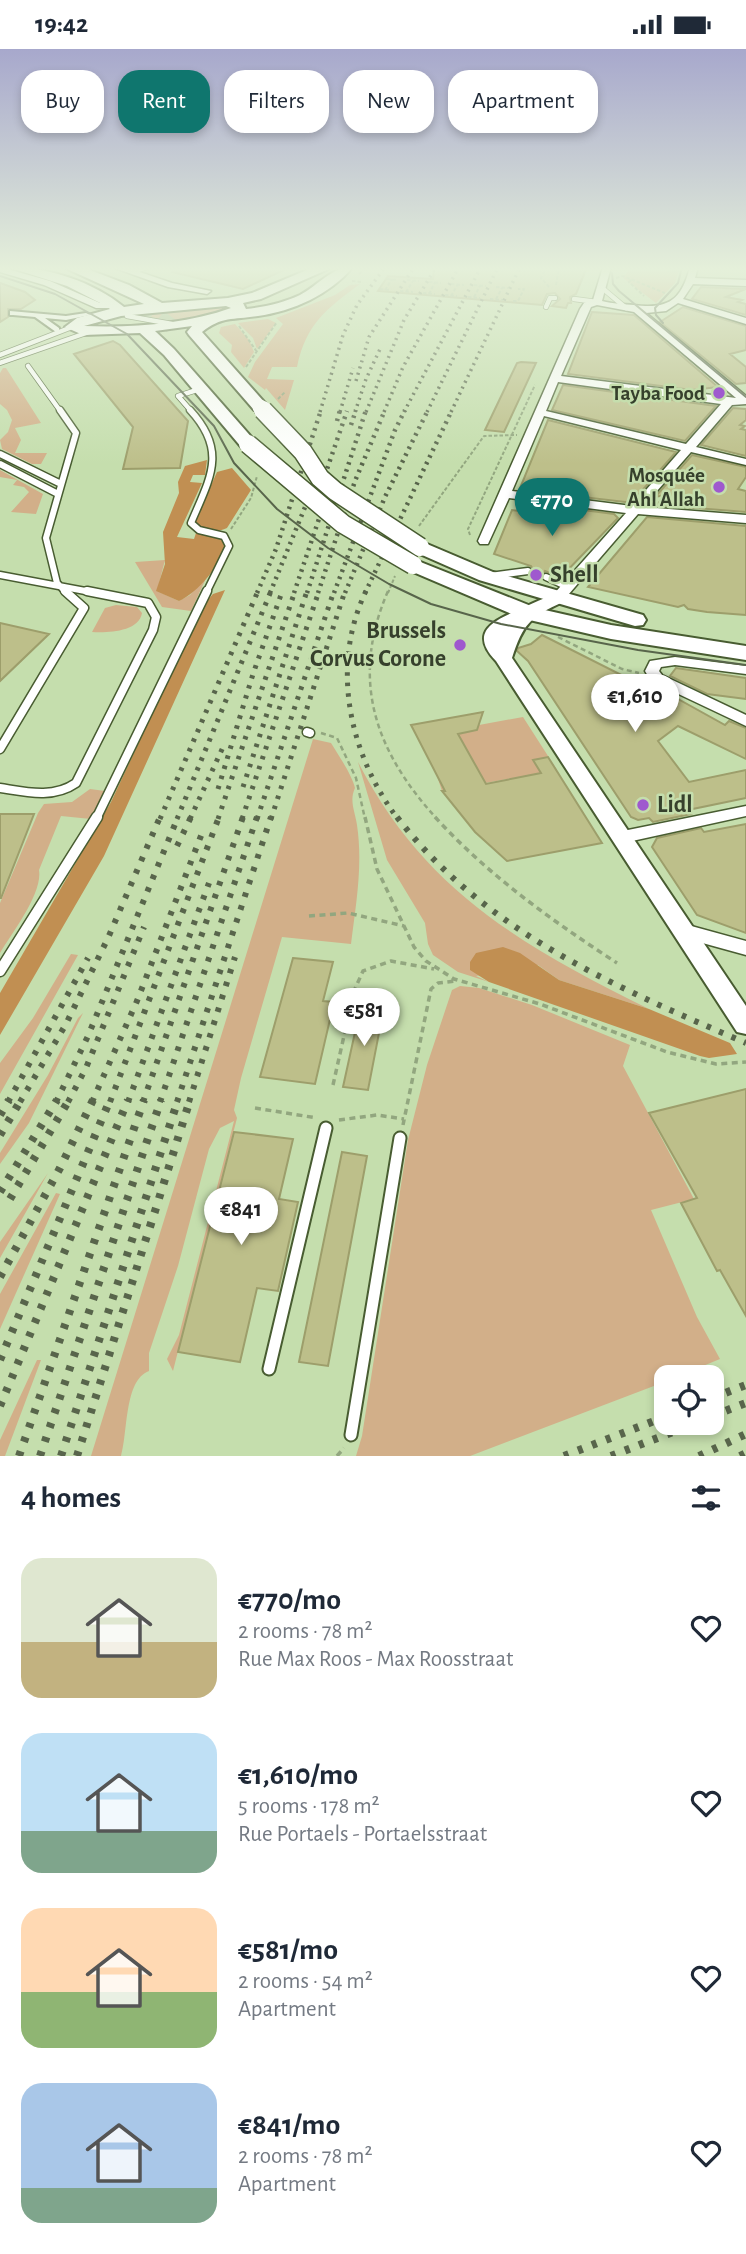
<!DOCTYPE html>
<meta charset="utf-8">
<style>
:root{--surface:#fff;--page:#f6f6f7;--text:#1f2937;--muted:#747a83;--accent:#0f766e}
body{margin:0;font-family:"Alegreya Sans",sans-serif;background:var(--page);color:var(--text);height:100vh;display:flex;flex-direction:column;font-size:26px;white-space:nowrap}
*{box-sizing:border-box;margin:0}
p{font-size:23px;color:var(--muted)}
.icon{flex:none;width:38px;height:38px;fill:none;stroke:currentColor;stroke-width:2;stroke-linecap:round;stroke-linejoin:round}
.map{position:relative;height:1407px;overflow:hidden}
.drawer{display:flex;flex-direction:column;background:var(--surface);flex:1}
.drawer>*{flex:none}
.banner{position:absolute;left:21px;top:21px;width:705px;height:63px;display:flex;gap:14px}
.controls{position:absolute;left:654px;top:1316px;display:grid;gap:14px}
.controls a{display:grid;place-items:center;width:70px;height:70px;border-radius:14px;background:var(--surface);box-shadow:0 4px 10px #0003;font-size:35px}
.price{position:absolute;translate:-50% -60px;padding:0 16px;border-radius:24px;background:#fff;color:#222;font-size:23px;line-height:46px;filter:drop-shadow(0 2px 4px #0008)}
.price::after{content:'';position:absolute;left:50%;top:42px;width:21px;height:16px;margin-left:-10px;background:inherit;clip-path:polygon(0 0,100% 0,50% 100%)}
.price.on{background:var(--accent);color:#fff}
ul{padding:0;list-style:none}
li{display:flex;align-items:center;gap:21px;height:175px;padding:0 21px}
li span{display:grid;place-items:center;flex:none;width:196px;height:140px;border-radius:21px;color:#555}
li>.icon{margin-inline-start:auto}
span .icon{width:84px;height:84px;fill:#fffc;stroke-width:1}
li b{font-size:30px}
h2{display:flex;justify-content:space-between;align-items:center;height:84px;padding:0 21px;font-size:30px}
.pill{padding:0 24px;border-radius:21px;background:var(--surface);box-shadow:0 4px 10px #0003;font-size:24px;line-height:63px}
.pill.on{background:var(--accent);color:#fff}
.status{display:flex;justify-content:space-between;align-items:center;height:49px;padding:0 35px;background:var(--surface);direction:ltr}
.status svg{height:19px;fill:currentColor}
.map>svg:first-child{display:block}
.green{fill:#d2af89}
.forest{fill:#c18f52}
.building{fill:#bdbf8a;stroke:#9d9e6b;stroke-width:2}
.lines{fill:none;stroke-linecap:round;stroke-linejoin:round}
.primary-tunnel{stroke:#a8be93;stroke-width:15;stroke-dasharray:15 7;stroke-linecap:butt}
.service-far4-casing{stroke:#485c31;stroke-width:6}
.service-far3-casing{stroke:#485c31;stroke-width:9}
.service-far2-casing{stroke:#485c31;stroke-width:11}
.service-far1-casing{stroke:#485c31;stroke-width:13}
.service-casing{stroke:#485c31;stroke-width:15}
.pedestrian-casing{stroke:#485c31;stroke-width:4}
.minor-casing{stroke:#485c31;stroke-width:3}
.tertiary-casing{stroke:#485c31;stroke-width:4}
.primary-casing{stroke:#485c31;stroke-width:4}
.path-far2{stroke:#92a67f;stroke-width:2;stroke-dasharray:3.5 2;stroke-linecap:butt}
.path-far1{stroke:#92a67f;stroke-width:2.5;stroke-dasharray:5 3.5;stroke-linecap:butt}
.path{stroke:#92a67f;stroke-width:3.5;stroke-dasharray:6 4.5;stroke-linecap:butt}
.service-far4{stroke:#fff;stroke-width:4.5}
.service-far3{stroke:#fff;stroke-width:6}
.service-far2{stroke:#fff;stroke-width:8}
.service-far1{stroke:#fff;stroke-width:10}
.service{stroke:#fff;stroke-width:11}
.pedestrian{fill:#fff;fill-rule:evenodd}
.minor{fill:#fff;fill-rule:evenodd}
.tertiary{fill:#fff;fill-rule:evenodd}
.primary{fill:#fff;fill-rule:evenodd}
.tram{stroke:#58654b;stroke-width:2}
.rail-far4{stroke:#58654b;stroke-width:3.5;stroke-dasharray:2 4.5;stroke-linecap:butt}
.rail-far3{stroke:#58654b;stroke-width:4.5;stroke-dasharray:2.5 5;stroke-linecap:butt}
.rail-far2{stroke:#58654b;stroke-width:5;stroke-dasharray:3.5 7;stroke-linecap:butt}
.rail-far1{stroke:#58654b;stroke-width:6;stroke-dasharray:4.5 9;stroke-linecap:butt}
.rail{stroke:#58654b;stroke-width:8;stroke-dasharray:5 10;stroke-linecap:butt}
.primary-bridge-far1-casing{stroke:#485c31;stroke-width:17;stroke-linecap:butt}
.primary-bridge-casing{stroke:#485c31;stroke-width:21;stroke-linecap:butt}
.primary-bridge-far1{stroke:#fff;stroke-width:15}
.primary-bridge{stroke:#fff;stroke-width:18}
.poi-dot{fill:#9f59ce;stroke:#c5dead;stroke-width:2.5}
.labels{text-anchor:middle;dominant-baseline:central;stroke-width:5;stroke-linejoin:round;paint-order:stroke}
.far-poi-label{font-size:21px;font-weight:bold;fill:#36402c;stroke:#c5dead;text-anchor:end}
.poi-label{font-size:24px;font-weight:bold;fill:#36402c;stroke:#c5dead;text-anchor:start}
</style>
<div class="status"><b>19:42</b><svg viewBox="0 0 49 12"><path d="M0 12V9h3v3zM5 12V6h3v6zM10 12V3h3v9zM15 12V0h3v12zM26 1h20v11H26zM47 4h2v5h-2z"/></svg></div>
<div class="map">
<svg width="746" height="1407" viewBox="0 0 746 1407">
<rect width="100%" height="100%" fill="#c5dead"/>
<path class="green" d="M631,218H680L675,234L656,254L623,229Z
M360,235C326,260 306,275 297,318H272L267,330L294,331L285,361L266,339L265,341L248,328L255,313L283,275L276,269L335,246L350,236Z
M229,255L235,259L175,273L132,264Z
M268,270L276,274L257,300L253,289L238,274Z
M235,275L249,291L254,303L244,319L231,303L232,296L219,284L221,278Z
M3,319H6L41,374L15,379L21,391L15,404H47L41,415H32L2,400L0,391L8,383L12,371L7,361L0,355V324Z
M0,421L43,445L36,465L11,463L29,443L24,438L13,436L17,431L0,428Z
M165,511L157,542L179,552L190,546L208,525L191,562L162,558L135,513Z
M116,556L137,558L142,564C139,583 107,584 92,583L105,559Z
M523,668L557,721L442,742L436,724L475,716L458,685L479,676Z
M313,690L331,694C339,707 352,726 355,739C349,752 355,762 357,776C363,816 356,855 351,895L282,888L241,1029L234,1061L237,1069L173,1322L167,1310L179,1286L234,1072L220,1079L209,1100L178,1217L149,1304V1322C124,1331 128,1384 121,1407H91Z
M358,713C424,842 524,898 649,960L559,931L538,916L476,927L489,933L458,923L433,906L428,895L425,874L387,811Z
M90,740L105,742L91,770L61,767L39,821C43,844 12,884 0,904V854L38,764L44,755L72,753Z
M71,905L78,906L0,1045V1014L33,969Z
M460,937L479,939L532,956L630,996L623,1017L694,1150L651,1161L697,1268L720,1310L676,1328H667V1332L470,1407H356L362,1387L408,1091L427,1016L452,941Z
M83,964L29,1074L0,1115V1104L48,1026L78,969Z
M48,1124L0,1209V1193Z
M56,1144L60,1145L0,1280V1245Z
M37,1311H41L5,1407H0V1391Z"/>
<path class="forest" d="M207,411L205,426H193L190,433L202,434L177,488L194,490L196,484L214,487L225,493C226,512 196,545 179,552L156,542L165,515L163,483L179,444L178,433L185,417Z
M232,419L251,441L227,479C217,484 202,483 195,474L196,470L217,423Z
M225,541L104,807L0,986V944L111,753L202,558L213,545Z
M503,898L520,904L559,931L649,960L730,994L737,1005L709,1009L700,1007L489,933L470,921V913L476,904Z"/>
<path class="building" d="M173,218H290L243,240L172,223Z
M434,218H587L576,245L570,248L571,254H568L566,259L552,257L560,250L555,244L547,245L542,256L378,242L388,227L433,230Z
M0,234L25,243L35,251L21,260H8V268L0,273Z
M701,238L746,240L726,248L742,251L738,253L746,255V266L692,250Z
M683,258L746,277V301L730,305L746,318V334L736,335L660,273Z
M592,263L634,266L718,338L692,341L568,325Z
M113,292L120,296L188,372L180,419L123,420L133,378L74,305Z
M521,313L536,314L504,383L485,381L517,314Z
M563,336L716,357L685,392L552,361Z
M733,359L746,360V371L740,376L745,377L741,380L746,381V407L701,396Z
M548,371L676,403L633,452L625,453L523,441L520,439Z
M692,406L746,418V428L738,440L746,442V463L657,456L665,446L655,448Z
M545,456L614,465L618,469L561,528L545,522L541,530L531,527L534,522L531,517L494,505L512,461L562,468Z
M647,468L746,477V566L707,563L688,560L684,556L678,558L588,538Z
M0,574L49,585L0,632Z
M542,586L657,644L660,640L725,676L729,672L746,679V710L678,677L658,692L689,733L746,721V749L688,761L691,765L653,773L649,769L638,771L631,768L528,612L517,602L518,599L531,595Z
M676,619L746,629V650L707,645L670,627Z
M483,663L477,681L458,685L486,735L541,724L533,711L548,708L602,794L507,812L475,783L442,742H445L411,676Z
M0,765H34L1,849H0Z
M746,775V884L697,866L652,798L657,789L701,779L704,783Z
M293,909L333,913L323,952L334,953L315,1035L260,1028Z
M361,956L384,958L368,1041L343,1038Z
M746,1040V1267L720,1221L717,1222L681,1154L697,1149L649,1064Z
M234,1083L293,1090L279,1150L298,1153L278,1242L257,1239L240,1313L178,1303Z
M342,1103L367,1107L328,1317L299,1313Z"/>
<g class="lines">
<path class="primary-tunnel" d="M142,255L175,280"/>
<defs>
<path id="service-far4" d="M133,223L147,218
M601,238L626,259
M574,250L597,253
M546,258L550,249H555
M127,267L172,275
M0,306L72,278
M0,314L89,283
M28,317L61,363
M192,363L178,347L200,340"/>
<path id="service-far3" d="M60,361L76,384L46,489L57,534L67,544
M190,361C228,402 210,429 191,474L199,481L224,487L229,497L206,544
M0,405L61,435
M0,415L58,445
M0,526L96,544
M490,527L528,522
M546,528L568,538"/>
<path id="service-far2" d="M307,683L310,684
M0,700L84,559L65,542
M0,739C26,743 53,750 76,734L153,581L156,568L148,554L87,542
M96,770L207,542"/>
<path id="service-far1" d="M0,922L97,768"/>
<path id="service" d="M269,1320L326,1079
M351,1386L400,1089"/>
<path id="pedestrian" d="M10,262L66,267L86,264L90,266L66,271L45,269L59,279V283H56L35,268L13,266H10Z"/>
<path id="minor" d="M0,218L50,232L100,254L115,253L120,256L115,259H96L44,236L0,223Z
M112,218H125L172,234L211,242L207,245L168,238Z
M603,218H611L602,252C613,255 624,255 634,256C667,260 681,253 690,218H698L695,229L746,231V237L693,235L683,250L746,269V275L678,254L666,262L646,264L746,347V355L732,356L696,398L746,410V416L691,403L643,458L746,466V474L638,465L562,553H552L550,550L552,547L626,464L509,449L488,495H480L478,492L580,260L584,254L593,251ZM597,256L634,263L736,349L561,327L591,258ZM558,333L721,355L686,395L546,362ZM544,367L681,401L632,457L512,442Z
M675,608L746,617V625L675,616L661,618L659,622L662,626L746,666V677L651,632L645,622L650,612Z
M746,757V767L623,794L614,788L623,782Z
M684,875L746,892V906L677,887L675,882L677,877Z"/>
<path id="tertiary" d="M557,545L563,547L565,550L563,553C530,568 523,575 512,609L746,957V985L737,983L496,612C468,583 494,571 521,560C533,554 545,548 557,545Z"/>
<path id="primary" d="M8,218C49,218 93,233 124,258L144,255L63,218H82L129,236L162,254L228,249L252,244L314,218H333L261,250L243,254L246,260C265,258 283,254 300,246C319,236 331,218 353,218C329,246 293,262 258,267C234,271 222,267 202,283L266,355L268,358L266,361H254L189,286L187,283L192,277L155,282L174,300L254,391L257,395L248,400L242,399L164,306L140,284L83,286L65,278L77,269L110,260L106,257L67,237ZM226,257L231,259C187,275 131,279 84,277L121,267Z
M420,492L493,523L643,566L646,571L643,576L635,577L479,531L413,502L410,498L413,494Z
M413,510L536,559L611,576L746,597V611L611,590L521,569L406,520L403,516L406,512Z"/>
</defs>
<use href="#service-far4" class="service-far4-casing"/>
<use href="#service-far3" class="service-far3-casing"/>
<use href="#service-far2" class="service-far2-casing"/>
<use href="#service-far1" class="service-far1-casing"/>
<use href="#service" class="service-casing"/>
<use href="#pedestrian" class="pedestrian-casing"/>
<use href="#minor" class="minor-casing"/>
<use href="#tertiary" class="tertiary-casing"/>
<use href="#primary" class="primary-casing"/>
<path class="path-far2" d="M541,219L545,221L541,229L550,239
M623,219L679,222
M359,225L367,218
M616,229L623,227L665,244
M387,230L398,231
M407,231L419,232
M631,231L629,233L644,247
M352,232L362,233
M429,233L441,234
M451,235L464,236
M474,236L486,237
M556,236L559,218
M496,238L508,239
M380,240L391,241
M385,241L392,230
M400,242L413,243
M406,243L413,232
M423,244L435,245
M429,245L435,233
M445,246L457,247
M451,247L458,235
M468,248L480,249
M474,248L480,237
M490,250L503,251
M496,250L502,239
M513,252H518L524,240H518
M239,277L257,303
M246,318L277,273
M278,350L285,343
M419,477L484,387L517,386
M231,480L251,449L257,427
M470,486L468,480L535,336
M388,544L395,527"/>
<path class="path-far1" d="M388,542C350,630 374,701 437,770
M558,588L622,620L639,624
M321,684L337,689L356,729L365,770"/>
<path class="path" d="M365,768L377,820L414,898L426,912L454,930L540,955L667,1003L716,1015L746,1013
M435,768C488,826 551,871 617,914
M309,867L348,864L404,877
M333,1036L354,942L363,922L391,912L434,920
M255,1059L317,1069
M339,1071L377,1066L404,1070
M403,1076L431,940L438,934L455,932
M337,1407L344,1399"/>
<use href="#service-far4" class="service-far4"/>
<use href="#service-far3" class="service-far3"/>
<use href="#service-far2" class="service-far2"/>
<use href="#service-far1" class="service-far1"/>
<use href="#service" class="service"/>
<use href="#pedestrian" class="pedestrian"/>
<use href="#minor" class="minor"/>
<use href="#tertiary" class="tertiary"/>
<use href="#primary" class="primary"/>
<path class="tram" d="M612,224L613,235L619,242L746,348
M0,227L55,245L127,285L214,377L234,414L277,460L328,499L389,535L431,555L501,575L638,601L746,616
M663,274L656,266L655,259L678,234L682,218"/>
<path class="rail-far4" d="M356,332L369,288L414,218
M320,363L343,286L357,256L385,218
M340,363L353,319
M355,363L366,330L381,298
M366,363L404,271L436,218
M384,363L403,318L459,218
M404,363L481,218
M427,363L498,218
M451,363L520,218"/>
<path class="rail-far3" d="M337,372L340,361
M351,376L356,361
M315,455L347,362
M257,544L276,500L321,361
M270,544L312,441
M294,544L327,446
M307,544L366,361
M318,544L355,432L385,361
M334,544L395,381L405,361
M345,544L385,448L428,361
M365,544L452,361"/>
<path class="rail-far2" d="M366,542C330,617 349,705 398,770
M243,738L307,542
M218,740L253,625L282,543
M160,770L258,542
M177,770L271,542
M190,770L224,696
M218,770L295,542
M242,770L319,542
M257,770L334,542
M271,770L345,542"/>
<path class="rail-far1" d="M397,768C486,884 616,938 746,994
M177,797L191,768
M8,1053L88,909
M20,1053L66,975L108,889L160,768
M56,1053L88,987L178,768
M68,1053L86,1019L144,878
M92,1053L137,952L204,779
M110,1053L219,768
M128,1053L209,834
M143,1053L243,768
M160,1053L257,768
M177,1053L271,768
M189,1053L235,908"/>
<path class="rail" d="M0,1066L9,1051
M0,1086L21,1051
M0,1143L57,1051
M10,1150L69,1051
M150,1178L190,1051
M0,1228L60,1119L93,1051
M0,1311L110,1051
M712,1349L746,1336
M0,1357L128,1051
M712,1367L746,1354
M19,1407L144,1051
M40,1407L161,1051
M61,1407L178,1051
M77,1407L152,1171
M564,1407L667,1367
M611,1407L696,1374
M699,1407L746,1385
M740,1407L746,1404"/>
<defs>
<path id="primary-bridge-far1" d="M260,358L265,363"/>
<path id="primary-bridge" d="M263,361L303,403L320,429L335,442L420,498
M248,395L343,475L413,516"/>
</defs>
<use href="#primary-bridge-far1" class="primary-bridge-far1-casing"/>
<use href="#primary-bridge" class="primary-bridge-casing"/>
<use href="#primary-bridge-far1" class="primary-bridge-far1"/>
<use href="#primary-bridge" class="primary-bridge"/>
</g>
<linearGradient id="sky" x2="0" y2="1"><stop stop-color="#a7a8cc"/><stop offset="0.53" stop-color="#e5f0da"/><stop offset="1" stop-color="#e5f0da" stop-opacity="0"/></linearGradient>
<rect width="746" height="415" fill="url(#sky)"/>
<g class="poi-dot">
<circle cx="719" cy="344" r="7"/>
<circle cx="719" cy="438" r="7"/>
<circle cx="536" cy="526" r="7"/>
<circle cx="460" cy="596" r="7"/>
<circle cx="643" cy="756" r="7"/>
</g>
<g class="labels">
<g class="far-poi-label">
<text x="705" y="344">Tayba Food</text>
<text x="705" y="426">Mosquée<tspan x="705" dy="24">Ahl Allah</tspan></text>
</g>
<g class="poi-label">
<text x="550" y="526">Shell</text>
<text x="446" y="582" text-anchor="end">Brussels<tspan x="446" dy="28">Corvus Corone</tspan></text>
<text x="657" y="756">Lidl</text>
</g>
</g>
</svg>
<div class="controls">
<a><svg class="icon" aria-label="locate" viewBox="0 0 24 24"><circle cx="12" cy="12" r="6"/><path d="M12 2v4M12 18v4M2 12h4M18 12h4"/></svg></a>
</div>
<b class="price on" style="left:552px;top:489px">€770</b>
<b class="price" style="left:635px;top:685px">€1,610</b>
<b class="price" style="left:364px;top:999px">€581</b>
<b class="price" style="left:241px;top:1198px">€841</b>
<div class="banner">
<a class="pill">Buy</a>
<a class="pill on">Rent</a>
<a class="pill">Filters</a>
<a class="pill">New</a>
<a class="pill">Apartment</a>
</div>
</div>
<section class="drawer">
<h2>4 homes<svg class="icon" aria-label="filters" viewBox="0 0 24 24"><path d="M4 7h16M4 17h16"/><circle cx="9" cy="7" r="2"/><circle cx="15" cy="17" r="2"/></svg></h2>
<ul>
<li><span style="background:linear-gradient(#dfe7d0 60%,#c2b280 0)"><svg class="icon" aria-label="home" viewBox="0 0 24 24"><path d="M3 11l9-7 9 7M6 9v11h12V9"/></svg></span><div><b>€770/mo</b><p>2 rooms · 78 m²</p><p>Rue Max Roos - Max Roosstraat</p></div><svg class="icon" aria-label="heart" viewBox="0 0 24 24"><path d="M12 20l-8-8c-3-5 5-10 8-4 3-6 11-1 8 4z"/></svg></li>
<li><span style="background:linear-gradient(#bfe0f5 70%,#7fa58c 0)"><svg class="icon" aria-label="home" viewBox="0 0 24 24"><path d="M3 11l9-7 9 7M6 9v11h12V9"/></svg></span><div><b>€1,610/mo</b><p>5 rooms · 178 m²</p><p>Rue Portaels - Portaelsstraat</p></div><svg class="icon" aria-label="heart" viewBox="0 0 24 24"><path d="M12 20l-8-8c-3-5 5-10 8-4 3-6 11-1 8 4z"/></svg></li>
<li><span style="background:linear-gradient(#ffd9b3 60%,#8fb573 0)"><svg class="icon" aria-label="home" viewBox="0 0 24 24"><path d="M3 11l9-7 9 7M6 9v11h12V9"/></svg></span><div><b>€581/mo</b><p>2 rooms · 54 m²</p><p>Apartment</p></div><svg class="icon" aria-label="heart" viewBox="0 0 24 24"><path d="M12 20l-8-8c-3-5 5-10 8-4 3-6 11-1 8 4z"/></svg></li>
<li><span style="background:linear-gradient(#a9c7e8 75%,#7fa58c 0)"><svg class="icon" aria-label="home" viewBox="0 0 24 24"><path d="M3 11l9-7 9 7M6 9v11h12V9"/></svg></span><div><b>€841/mo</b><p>2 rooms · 78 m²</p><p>Apartment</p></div><svg class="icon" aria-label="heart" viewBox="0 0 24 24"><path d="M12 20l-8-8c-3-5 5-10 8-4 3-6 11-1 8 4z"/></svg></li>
</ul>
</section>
